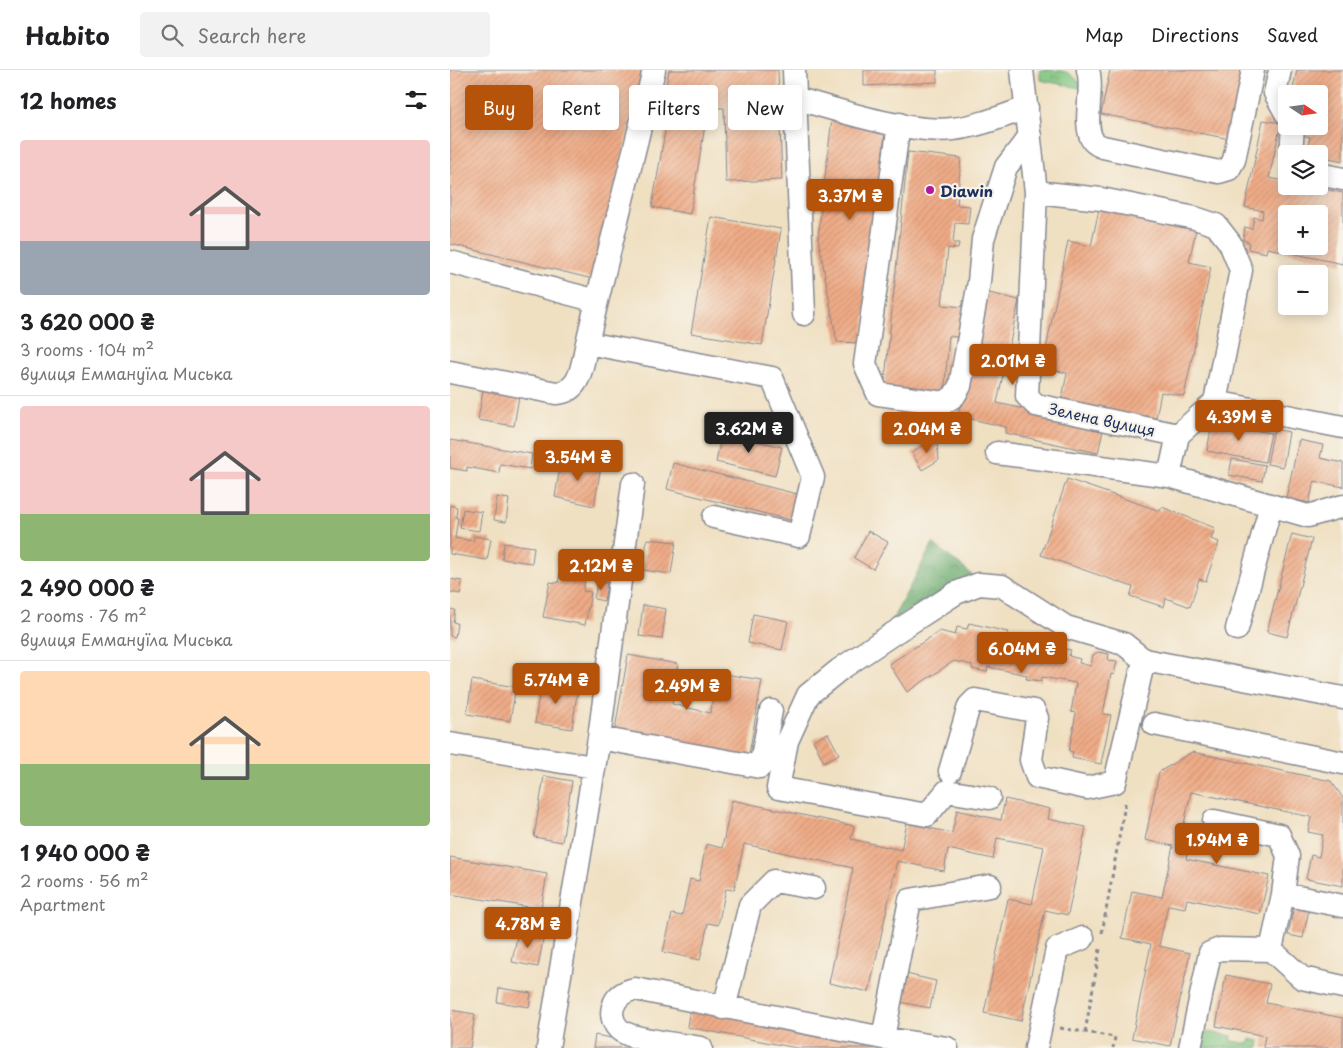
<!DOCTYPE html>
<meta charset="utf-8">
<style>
:root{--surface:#fff;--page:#f2f2f2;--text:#202124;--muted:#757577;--line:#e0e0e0;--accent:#b45309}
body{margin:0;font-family:"Playpen Sans",sans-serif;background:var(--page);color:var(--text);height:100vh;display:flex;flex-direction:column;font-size:19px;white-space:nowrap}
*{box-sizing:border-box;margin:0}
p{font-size:16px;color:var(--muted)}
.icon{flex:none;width:28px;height:28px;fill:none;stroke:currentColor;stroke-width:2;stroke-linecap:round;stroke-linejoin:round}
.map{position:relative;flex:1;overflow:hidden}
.panel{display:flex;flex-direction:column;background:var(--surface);width:450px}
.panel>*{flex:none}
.hud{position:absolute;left:15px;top:15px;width:475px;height:45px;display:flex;gap:10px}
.needle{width:32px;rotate:103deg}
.fabs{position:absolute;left:828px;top:15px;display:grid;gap:10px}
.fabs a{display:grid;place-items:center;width:50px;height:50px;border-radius:5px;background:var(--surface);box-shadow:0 2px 12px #0003;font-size:25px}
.price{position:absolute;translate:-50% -42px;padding:0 11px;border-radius:5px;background:var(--accent);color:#fff;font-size:16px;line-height:32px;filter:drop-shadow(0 1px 2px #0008)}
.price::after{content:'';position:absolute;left:50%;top:30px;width:15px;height:11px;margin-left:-8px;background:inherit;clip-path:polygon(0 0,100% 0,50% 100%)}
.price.current{background:#222;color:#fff}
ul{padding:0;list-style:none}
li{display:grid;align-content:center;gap:10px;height:265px;padding:0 20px}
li+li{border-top:1px solid var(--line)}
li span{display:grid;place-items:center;height:155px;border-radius:5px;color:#555}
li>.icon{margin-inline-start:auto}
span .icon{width:90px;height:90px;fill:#fffc;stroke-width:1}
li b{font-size:21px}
h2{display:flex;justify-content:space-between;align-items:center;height:60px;padding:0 20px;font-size:21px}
.pill{padding:0 18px;border-radius:5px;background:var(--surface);box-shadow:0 2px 12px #0003;font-size:18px;line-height:45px}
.pill.current{background:var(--accent);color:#fff}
header{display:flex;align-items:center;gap:30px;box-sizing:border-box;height:70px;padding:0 25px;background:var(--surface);border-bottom:1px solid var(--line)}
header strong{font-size:24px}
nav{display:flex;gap:28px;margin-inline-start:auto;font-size:18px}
.search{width:350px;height:45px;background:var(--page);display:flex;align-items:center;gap:12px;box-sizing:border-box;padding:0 18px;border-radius:5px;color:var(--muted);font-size:19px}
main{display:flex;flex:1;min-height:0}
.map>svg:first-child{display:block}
.grass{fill:url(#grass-tufts);stroke:#4e7a6f}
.forest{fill:url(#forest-crowns);stroke:#426c66}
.building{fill:url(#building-hatch);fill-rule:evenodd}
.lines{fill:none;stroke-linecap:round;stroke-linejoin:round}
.minor-casing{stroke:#868890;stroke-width:25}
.path{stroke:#868890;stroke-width:3;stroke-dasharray:4 4;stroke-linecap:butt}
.minor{stroke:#fff;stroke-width:22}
.poi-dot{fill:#b5179e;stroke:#f7f3e8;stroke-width:2}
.labels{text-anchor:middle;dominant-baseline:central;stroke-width:4.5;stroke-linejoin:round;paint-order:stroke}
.poi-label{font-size:15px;font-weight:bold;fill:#1b2f5e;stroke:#f7f3e8;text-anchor:start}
.street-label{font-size:15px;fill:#1b2f5e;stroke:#f7f3e8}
</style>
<header>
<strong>Habito</strong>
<div class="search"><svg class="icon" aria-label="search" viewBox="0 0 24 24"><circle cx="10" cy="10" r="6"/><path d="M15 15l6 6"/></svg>Search here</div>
<nav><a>Map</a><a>Directions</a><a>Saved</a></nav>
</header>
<main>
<section class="panel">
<h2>12 homes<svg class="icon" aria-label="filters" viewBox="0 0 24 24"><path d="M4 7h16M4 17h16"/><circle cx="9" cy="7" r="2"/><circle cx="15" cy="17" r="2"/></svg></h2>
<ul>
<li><span style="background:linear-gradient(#f6c9c9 65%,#9aa5b1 0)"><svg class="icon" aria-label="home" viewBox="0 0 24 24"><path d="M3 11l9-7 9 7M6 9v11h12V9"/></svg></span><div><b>3 620 000 ₴</b><p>3 rooms · 104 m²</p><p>вулиця Еммануїла Миська</p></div></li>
<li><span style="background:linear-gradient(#f6c9c9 70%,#8fb573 0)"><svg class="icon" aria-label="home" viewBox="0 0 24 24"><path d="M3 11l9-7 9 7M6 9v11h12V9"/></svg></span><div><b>2 490 000 ₴</b><p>2 rooms · 76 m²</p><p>вулиця Еммануїла Миська</p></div></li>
<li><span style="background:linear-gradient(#ffd9b3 60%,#8fb573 0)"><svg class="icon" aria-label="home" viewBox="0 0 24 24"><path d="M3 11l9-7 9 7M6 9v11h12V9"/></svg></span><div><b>1 940 000 ₴</b><p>2 rooms · 56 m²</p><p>Apartment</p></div></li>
</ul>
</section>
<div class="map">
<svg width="893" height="978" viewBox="0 0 893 978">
<defs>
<pattern id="grass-tufts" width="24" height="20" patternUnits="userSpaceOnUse" patternTransform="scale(1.25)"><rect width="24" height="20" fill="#80c580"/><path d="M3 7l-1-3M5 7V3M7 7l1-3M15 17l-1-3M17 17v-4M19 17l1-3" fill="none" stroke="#68a06c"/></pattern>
<pattern id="forest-crowns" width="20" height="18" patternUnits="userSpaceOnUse" patternTransform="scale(1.25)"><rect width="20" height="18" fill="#68aa6e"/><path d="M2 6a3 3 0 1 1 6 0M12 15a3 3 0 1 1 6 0" fill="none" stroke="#558b5e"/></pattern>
<pattern id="building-hatch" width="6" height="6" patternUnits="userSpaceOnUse" patternTransform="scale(1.25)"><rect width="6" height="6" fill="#efab86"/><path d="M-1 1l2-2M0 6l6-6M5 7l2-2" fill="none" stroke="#cc9376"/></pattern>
</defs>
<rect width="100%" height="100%" fill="#f7f3e8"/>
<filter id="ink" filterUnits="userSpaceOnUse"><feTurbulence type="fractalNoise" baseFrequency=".02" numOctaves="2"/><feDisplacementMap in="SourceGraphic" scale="10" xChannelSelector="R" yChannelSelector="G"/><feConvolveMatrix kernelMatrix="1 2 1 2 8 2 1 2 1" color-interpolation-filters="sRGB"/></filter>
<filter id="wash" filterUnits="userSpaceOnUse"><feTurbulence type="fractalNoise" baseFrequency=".0096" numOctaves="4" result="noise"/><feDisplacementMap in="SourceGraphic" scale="20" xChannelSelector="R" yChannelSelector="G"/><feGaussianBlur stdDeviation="1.12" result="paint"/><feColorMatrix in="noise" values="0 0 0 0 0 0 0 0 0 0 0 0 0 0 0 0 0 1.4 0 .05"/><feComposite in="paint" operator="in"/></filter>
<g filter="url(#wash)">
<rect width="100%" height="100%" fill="#f0e0c2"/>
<path class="grass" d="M590,0C615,0 620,0 635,19L590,10Z
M752,961L782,966L781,971L799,974L800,969L810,971L809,978H749Z"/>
<path class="forest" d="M483,473L522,505L442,550Z"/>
<g id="blocks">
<path class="building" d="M0,0H193L143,209L0,174Z
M219,0H328L332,110L276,112L274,38H258L240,144L202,137L219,38L211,39Z
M414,0H487V12L414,16Z
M660,0H793L780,69L651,44Z
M847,0H893V91L869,86V84H856L860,67L851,65L853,56H869V24H842Z
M382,48L436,54L412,273L387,272L368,167Z
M813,50L831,53L819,108L836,111V116H859L893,123V194L817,178L816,183L798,179L799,172L793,170L795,157L802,159L804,147L812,149L813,141L795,137ZM836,144H869V176H836Z
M458,82L511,88L507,135L520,136L518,154L505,153L503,173H509L508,179L498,178L492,235L515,237L512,268L499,266L494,325L434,319Z
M650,135L747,155L739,192L761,197L734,326L711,322L705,353L611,334L617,303L592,298L618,171L641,176Z
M261,147L331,159L312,275L241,263Z
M535,222L569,230L547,333L654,356L648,383L555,363L556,357L508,346Z
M33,320L69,326L64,356L28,350Z
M762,353L821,363L815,392L757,381Z
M824,359L839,362L833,397L817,394Z
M272,363L332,377L325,406L266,392Z
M486,366L489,390L472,400L462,383Z
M0,370L82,384L80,399L50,394L49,403L17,397V401L0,398Z
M849,370L873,375L870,388L893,393V417L864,411L859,433L836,428Z
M782,389L815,395L812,411L779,405Z
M111,390L151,397L144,436L105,427Z
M223,393L351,425L344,451L217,419Z
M617,409L710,441L712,437L765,458L761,469L769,472L756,511L749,509L740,537L716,528L714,537L680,526L683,517L591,485Z
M47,427L59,429L56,452L44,450Z
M0,435L7,437L6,448H8L5,468L23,471L24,466L41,469L37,490L0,484Z
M13,439L32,442L29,461L10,458Z
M418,461L438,472L423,499L404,488Z
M842,464L862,469L837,567L817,562Z
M197,469L226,472L221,504L193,500Z
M54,473L84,477L82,493L52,489Z
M111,500L136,505L133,521L141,522L135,555L93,547L100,512L108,513Z
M0,509L12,511L10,524L0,522Z
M147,512L157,513L154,531L144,529Z
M193,535L216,539L212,569L189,566Z
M0,539L5,540L3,552L7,553L5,567L0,566Z
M303,544L338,551L332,580L298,573Z
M519,553L558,562L557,567L583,573L584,567L603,571L602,576L621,580L619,586L630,589L629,593L641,596L643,585L648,582L659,584L658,590L667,591L664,605L661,604L653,644L661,645L651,694L622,688L623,682L619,681L626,643L621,642L626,613L592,607L591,611L576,609L577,605L538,597L537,602L522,599V595L504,591L457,622L439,594L490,561L505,565L507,557L517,559Z
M178,585L228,594L222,634L260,643L268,603L312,610L298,690L164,665Z
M22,610L66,617L60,651L17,644Z
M91,611L128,617L122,659L85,653Z
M378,663L389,684L374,692L363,670Z
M742,682L881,711L893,728V816L856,809L861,785L869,787L873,765L858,762L861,747L741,722L734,754L743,756L736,789L819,806L810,844L737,829L735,838L718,835L709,876L740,883L720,976L682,968L701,874L672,868L682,821L712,827L723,776L695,770L709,702Z
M94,706L122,711L112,772L84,767Z
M555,729L600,739L598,749L636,757L618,845L595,840L571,951L534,943L558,829L582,834L594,777L547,768L543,789L498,779L494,801L447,791L419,922L379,913L403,798L294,774L284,820L276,819L268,855L258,853L250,890L213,882L222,844L232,846L240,809L249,811L256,774L272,778L282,730L404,756L401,769L451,780L457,753L502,763L507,740L551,750Z
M0,787L97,804L91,839L0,824Z
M844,836L859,839L853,868L838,865Z
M68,861L94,865L88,897L62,892Z
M456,904L486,911L480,938L450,932Z
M776,905L820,914L816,933L893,948V978H813L815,966L766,956Z
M49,918L81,923L79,937L47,932Z
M240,938L450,978H347L237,957Z
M0,940L25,944L20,978H0Z
M145,965L211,977V978H143Z"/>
</g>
</g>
<g filter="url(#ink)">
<use href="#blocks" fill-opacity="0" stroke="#868890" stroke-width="1"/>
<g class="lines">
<defs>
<path id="minor" d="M344,0L354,244
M572,0L586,122L577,326L586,335L728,365L765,332L893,357
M638,0C644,20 632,55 643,71C645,73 650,76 653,77L769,102L779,99L784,90L803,0
M830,0L825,23L836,43
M345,28C386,40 461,64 503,59C529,56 553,46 577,38
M449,54L415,294L428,324L494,333L504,326L510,316L529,212L533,169L556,97L580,66
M841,84L843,56
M869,104L893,109
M586,122L651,129L745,148L766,155L780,173L791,200L765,332
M0,192L147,231L137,273L322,308L363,407L349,466L264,447
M147,231L204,0
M0,302L106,323C132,322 132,293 137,273
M547,383L719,406L858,446L893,436
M719,406L728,365
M787,559L821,435
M704,654L893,693
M149,668L310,697L321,641
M0,674L144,697
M500,701L519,636L525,630L584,641L587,648L581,690L587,707L637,718L665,712L694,590
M539,728L497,721L477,745L328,718L337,671L358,625L389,600L441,565L506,523L529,514L552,516L616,557L674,574L694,590L893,628
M764,751L829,765L838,786L833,824
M821,880L833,824L893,836
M274,938L300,835L324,811L364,818
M433,968L460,830L540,816
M98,978L149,668L183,414
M251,978C233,975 188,970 175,963C165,959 160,947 163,937C166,926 175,921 185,919L433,968L497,978
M586,978L607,879L633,868
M740,978L760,883L770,879L821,880L852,908L893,917"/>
</defs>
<use href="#minor" class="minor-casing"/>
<path class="path" d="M652,863L676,729
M610,958L665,967L663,978
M635,962L650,879"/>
<use href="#minor" class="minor"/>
</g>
</g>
<circle class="poi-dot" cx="480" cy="120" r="5"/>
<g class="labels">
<g class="poi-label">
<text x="490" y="120">Diawin</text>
</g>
<g class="street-label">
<text transform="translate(652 349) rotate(12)">Зелена вулиця</text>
</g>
</g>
</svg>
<div class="fabs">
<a><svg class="needle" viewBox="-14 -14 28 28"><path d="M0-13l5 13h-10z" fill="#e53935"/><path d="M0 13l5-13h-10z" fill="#757577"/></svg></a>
<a><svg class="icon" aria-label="layers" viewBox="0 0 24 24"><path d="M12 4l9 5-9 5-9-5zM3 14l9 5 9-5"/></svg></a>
<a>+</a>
<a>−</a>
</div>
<b class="price" style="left:400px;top:151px">3.37M ₴</b>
<b class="price" style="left:563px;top:316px">2.01M ₴</b>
<b class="price" style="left:789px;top:372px">4.39M ₴</b>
<b class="price current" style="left:299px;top:384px">3.62M ₴</b>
<b class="price" style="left:477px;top:384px">2.04M ₴</b>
<b class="price" style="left:128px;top:412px">3.54M ₴</b>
<b class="price" style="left:151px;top:521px">2.12M ₴</b>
<b class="price" style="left:572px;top:604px">6.04M ₴</b>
<b class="price" style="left:106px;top:635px">5.74M ₴</b>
<b class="price" style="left:237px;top:641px">2.49M ₴</b>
<b class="price" style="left:767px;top:795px">1.94M ₴</b>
<b class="price" style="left:78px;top:879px">4.78M ₴</b>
<div class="hud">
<a class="pill current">Buy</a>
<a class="pill">Rent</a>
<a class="pill">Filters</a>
<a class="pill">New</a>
</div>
</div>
</main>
